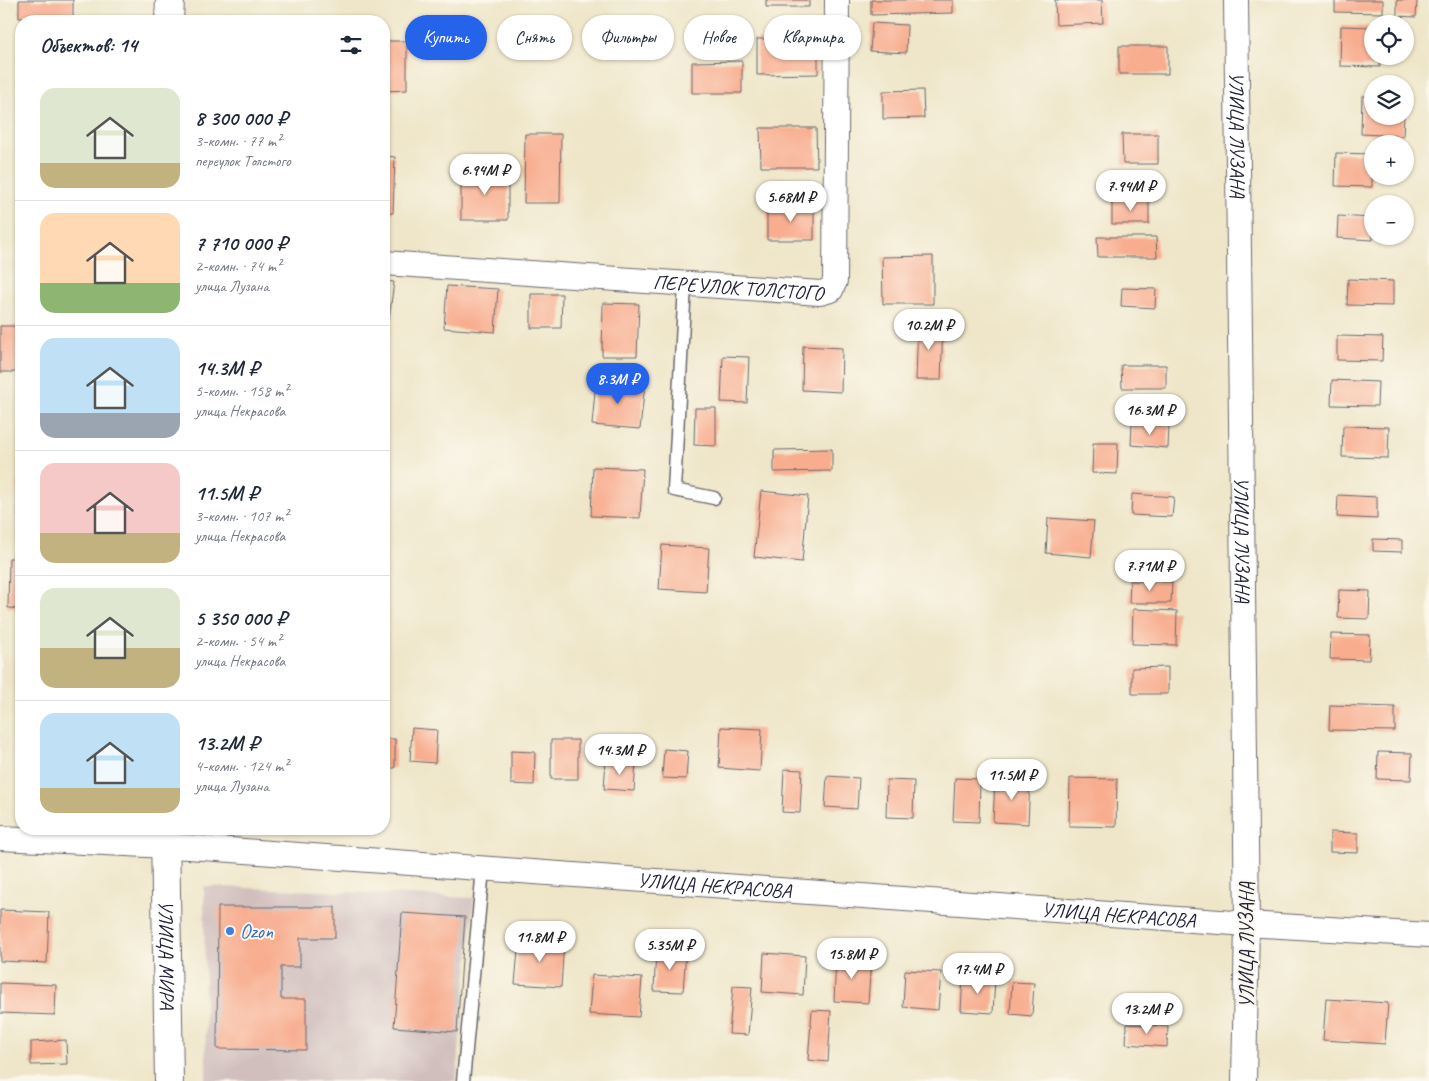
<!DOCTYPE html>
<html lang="ru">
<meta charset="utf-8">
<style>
:root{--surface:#fff;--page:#f6f6f7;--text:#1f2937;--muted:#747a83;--line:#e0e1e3;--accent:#2563eb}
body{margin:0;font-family:Caveat,sans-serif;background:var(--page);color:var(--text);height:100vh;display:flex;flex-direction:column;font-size:19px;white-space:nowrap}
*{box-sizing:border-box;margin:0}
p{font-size:16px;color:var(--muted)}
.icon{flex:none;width:28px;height:28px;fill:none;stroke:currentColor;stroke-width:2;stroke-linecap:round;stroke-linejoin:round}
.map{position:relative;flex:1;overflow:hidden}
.panel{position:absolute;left:15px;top:15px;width:375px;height:820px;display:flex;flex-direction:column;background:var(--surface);border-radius:20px;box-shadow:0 1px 4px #0004}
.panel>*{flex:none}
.guide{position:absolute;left:405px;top:15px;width:475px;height:45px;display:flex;gap:10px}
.buttons{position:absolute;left:1364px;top:15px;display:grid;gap:10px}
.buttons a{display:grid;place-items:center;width:50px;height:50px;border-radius:50%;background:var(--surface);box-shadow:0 1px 4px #0004;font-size:25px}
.price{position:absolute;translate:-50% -42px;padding:0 11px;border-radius:18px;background:#fff;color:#222;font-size:16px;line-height:32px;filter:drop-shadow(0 1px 2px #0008)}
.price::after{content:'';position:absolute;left:50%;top:30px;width:15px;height:11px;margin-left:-8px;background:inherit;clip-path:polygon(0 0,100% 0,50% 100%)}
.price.current{background:var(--accent);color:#fff}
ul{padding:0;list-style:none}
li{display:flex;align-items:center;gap:15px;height:125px;padding:0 25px}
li+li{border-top:1px solid var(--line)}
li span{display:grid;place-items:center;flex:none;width:140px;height:100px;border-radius:15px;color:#555}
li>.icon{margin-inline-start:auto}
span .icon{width:60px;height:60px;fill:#fffc;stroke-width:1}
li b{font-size:21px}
h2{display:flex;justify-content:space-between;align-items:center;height:60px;padding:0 25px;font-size:21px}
.chip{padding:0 18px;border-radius:22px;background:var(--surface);box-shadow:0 1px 4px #0004;font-size:18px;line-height:45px}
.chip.current{background:var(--accent);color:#fff}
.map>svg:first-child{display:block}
.industrial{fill:#d1bfbe}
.building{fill:#f8ad8f}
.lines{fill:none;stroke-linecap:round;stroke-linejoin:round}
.service-casing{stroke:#6a676d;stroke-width:15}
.minor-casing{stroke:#6a676d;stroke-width:26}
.secondary-casing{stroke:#6a676d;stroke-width:30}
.service{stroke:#fff;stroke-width:12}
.minor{stroke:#fff;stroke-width:24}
.secondary{stroke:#fff;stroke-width:28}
.shop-dot{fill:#3f7fe0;stroke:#fbf7ec;stroke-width:2}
.labels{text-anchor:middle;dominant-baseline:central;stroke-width:4;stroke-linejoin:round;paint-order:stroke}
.street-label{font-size:20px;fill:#22223b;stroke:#fbf7ec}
.shop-label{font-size:20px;fill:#366cbe;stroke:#fbf7ec;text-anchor:start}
</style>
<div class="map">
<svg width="1429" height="1081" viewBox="0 0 1429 1081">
<rect width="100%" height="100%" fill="#fbf7ec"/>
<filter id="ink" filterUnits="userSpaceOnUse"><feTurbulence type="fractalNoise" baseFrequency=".02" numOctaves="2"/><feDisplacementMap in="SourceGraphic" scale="10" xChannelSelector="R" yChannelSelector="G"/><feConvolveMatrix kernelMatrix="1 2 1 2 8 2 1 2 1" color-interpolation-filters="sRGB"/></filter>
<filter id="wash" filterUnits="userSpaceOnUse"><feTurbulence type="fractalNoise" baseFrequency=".0096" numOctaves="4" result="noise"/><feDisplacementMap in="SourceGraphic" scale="20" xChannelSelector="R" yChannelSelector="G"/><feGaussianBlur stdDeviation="1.12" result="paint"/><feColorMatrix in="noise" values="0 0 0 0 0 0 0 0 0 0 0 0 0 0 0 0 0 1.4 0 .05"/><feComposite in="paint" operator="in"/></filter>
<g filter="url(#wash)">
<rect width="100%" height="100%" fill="#efe6c9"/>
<path class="industrial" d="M204,886L474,898L456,1081H206Z"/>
<g id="blocks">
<path class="building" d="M19,0H73V19L19,18Z
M766,0H809V7H766Z
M871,0H953V13L871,15Z
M1055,0H1102L1103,23L1056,25Z
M1335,0H1383V13L1335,12Z
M1397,0H1417L1416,17L1397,16Z
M872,23L907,25L906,53L870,51Z
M1341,26L1372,27V56H1380V67L1340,66Z
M818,38V74L757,75V39Z
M384,41H407V90L384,91Z
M1119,46H1168V74H1119Z
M742,61V93H692V62Z
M923,90L924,118L883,119V91Z
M1362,96L1372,97V116H1404L1403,136L1361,134Z
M760,128H816L817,167H761Z
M525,134H561L560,203H524Z
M1122,134H1158V164H1123Z
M1336,153L1372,154V187L1335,186Z
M384,156L395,157L393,213H384Z
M508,171V220H461V172Z
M1149,200V224H1112V201Z
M814,206V240H767V207Z
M1338,216L1372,218L1373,240L1337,238Z
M1097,237H1156L1157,257H1098Z
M933,256V304H883L882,257Z
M1348,279L1393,281V306L1347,305Z
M384,281L394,282L389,319H384Z
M447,286L498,289L495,332L444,328Z
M1122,288L1156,289L1155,308L1121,306Z
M531,294H562L561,328H531Z
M603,303L639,304L637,356H602Z
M918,321L943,322L941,380H916Z
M0,326H21V372H0Z
M1337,336L1383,337L1382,361L1337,360Z
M803,346L842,348L841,392L802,390Z
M723,356L749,357L747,403L721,402Z
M1121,365H1166V388H1122Z
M596,380L645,385L640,429L592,425Z
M1332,380L1378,382L1377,406L1331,405Z
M695,408H716V446L694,445Z
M1132,424L1169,426L1168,448L1131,445Z
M1343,426L1389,427L1388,458L1342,457Z
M1093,443H1118L1117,474L1092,473Z
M832,449V471L774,472V450Z
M593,467L643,469L640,518L591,516Z
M18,480H21V517H18Z
M761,491L808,496L802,562L754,557Z
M1132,494L1174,497L1172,517L1131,515Z
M1338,495L1377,497V519L1337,517Z
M1048,518L1094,521L1091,557L1046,553Z
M1373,539L1402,540V552L1373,551Z
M662,545L709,548L706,592L659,589Z
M9,558H21V609L8,608Z
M1130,581L1172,582L1171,603H1129Z
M1339,590L1370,591L1369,619L1338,618Z
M1133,609L1177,611L1176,645L1132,644Z
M1331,634L1370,635L1369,660L1330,659Z
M1168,667V694H1132V668Z
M1330,705L1395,707V731L1329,730Z
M721,727L762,729L760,771L719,768Z
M412,728L437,730L435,763L410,761Z
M384,739H395V768H384Z
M551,740H578V779H551Z
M664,749L688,751L686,779L662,778Z
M511,751L535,752L534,785L511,784Z
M1378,752L1412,753L1411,780L1377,779Z
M606,760L636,762L634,791L604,789Z
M784,769L802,770L800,813L782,812Z
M827,776L859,778L857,809L825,807Z
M955,778L980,779L979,822L953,821Z
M995,778L1030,780L1028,824L993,822Z
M1070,778L1117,779L1116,827L1069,826Z
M887,780L914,781L913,818L886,817Z
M1330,832L1358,833V853L1330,852Z
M218,907H335V938H300V967H281V999H306V1050L217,1049Z
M0,910L49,912L47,963L0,961Z
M402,913L465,917L457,1032L394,1027Z
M519,939L564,942L561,987L515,984Z
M656,949L686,951L683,992L654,991Z
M764,953L805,956L803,995L762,992Z
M836,958L871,960L868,1003L834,1001Z
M905,970L941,972L938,1010L903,1007Z
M592,975L642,978L639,1017L589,1014Z
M963,977L995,979L993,1013L961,1011Z
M1012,982L1034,983L1032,1016L1010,1014Z
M0,983L56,985L55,1015L0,1013Z
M733,986L752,987L748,1035L729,1034Z
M1326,999L1388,1003L1385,1044L1323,1040Z
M812,1010L831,1011L828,1062L808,1060Z
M1127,1024L1168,1026L1167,1047L1126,1044Z
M66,1040L67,1064L31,1065V1042Z"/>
</g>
</g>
<g filter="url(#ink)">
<use href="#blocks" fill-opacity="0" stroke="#6a676d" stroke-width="1"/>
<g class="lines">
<defs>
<path id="service" d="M685,285L674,490L714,498
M463,1081L483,869"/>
<g id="minor">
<path id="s1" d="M1236,0L1247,924L1244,1081"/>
<path id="s2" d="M384,263L820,293L831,290L835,281L837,0"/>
<path id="s3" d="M0,838L189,847L1247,924L1429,935"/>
</g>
<g id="secondary">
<path d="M169,21L170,0"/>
<path id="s4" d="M165,829L169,1081"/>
</g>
</defs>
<use href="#service" class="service-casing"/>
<use href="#minor" class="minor-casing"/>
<use href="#secondary" class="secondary-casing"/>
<use href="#service" class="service"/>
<use href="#minor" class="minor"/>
<use href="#secondary" class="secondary"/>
</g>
</g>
<circle class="shop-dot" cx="230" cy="931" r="5"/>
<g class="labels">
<g class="street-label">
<text stroke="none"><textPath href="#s1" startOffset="135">УЛИЦА ЛУЗАНА</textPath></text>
<text stroke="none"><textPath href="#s2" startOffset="355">ПЕРЕУЛОК ТОЛСТОГО</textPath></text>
<text stroke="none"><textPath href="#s1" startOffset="540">УЛИЦА ЛУЗАНА</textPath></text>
<text stroke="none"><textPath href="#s3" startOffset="716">УЛИЦА НЕКРАСОВА</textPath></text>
<text stroke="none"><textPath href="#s3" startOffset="1121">УЛИЦА НЕКРАСОВА</textPath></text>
<text transform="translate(1246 945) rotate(-90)">УЛИЦА ЛУЗАНА</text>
<text stroke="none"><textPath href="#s4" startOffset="126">УЛИЦА МИРА</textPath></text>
</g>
<g class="shop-label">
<text x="240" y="931">Ozon</text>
</g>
</g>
</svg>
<div class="buttons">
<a><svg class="icon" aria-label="locate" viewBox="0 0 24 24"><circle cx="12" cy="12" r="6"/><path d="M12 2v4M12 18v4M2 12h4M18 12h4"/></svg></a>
<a><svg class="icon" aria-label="layers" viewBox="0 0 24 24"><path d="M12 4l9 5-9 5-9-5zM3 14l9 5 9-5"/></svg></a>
<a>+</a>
<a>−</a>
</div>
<b class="price" style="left:485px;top:196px">6.94M ₽</b>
<b class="price" style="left:1131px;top:212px">7.94M ₽</b>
<b class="price" style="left:791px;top:223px">5.68M ₽</b>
<b class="price" style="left:929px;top:351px">10.2M ₽</b>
<b class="price current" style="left:618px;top:405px">8.3M ₽</b>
<b class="price" style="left:1150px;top:436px">16.3M ₽</b>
<b class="price" style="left:1150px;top:592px">7.71M ₽</b>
<b class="price" style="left:620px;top:776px">14.3M ₽</b>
<b class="price" style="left:1012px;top:801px">11.5M ₽</b>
<b class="price" style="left:540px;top:963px">11.8M ₽</b>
<b class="price" style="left:670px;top:971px">5.35M ₽</b>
<b class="price" style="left:852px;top:980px">15.8M ₽</b>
<b class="price" style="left:978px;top:995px">17.4M ₽</b>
<b class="price" style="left:1147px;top:1035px">13.2M ₽</b>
<div class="guide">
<a class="chip current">Купить</a>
<a class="chip">Снять</a>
<a class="chip">Фильтры</a>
<a class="chip">Новое</a>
<a class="chip">Квартира</a>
</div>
<section class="panel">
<h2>Объектов: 14<svg class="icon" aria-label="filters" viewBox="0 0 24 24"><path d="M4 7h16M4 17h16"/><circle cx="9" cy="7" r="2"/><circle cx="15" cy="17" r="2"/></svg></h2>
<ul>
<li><span style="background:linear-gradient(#dfe7d0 75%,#c2b280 0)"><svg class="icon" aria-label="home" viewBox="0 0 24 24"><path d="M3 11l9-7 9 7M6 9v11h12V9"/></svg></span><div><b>8 300 000 ₽</b><p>3-комн. · 77 m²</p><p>переулок Толстого</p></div></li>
<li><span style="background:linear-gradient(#ffd9b3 70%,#8fb573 0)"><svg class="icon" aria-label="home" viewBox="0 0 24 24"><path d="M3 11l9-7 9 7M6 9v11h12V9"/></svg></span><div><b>7 710 000 ₽</b><p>2-комн. · 74 m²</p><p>улица Лузана</p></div></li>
<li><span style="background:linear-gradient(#bfe0f5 75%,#9aa5b1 0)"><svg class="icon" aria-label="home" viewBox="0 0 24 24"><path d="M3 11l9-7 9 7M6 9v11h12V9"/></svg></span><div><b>14.3M ₽</b><p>5-комн. · 158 m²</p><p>улица Некрасова</p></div></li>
<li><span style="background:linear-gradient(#f6c9c9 70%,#c2b280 0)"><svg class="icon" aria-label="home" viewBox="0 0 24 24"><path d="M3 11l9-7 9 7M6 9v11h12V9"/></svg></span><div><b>11.5M ₽</b><p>3-комн. · 107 m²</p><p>улица Некрасова</p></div></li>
<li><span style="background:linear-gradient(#dfe7d0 60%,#c2b280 0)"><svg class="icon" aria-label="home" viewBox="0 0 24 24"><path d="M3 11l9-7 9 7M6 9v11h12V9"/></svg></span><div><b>5 350 000 ₽</b><p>2-комн. · 54 m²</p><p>улица Некрасова</p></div></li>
<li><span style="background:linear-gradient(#bfe0f5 75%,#c2b280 0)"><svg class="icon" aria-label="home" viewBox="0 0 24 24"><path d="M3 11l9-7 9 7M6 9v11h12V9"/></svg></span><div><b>13.2M ₽</b><p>4-комн. · 124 m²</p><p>улица Лузана</p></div></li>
</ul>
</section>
</div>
